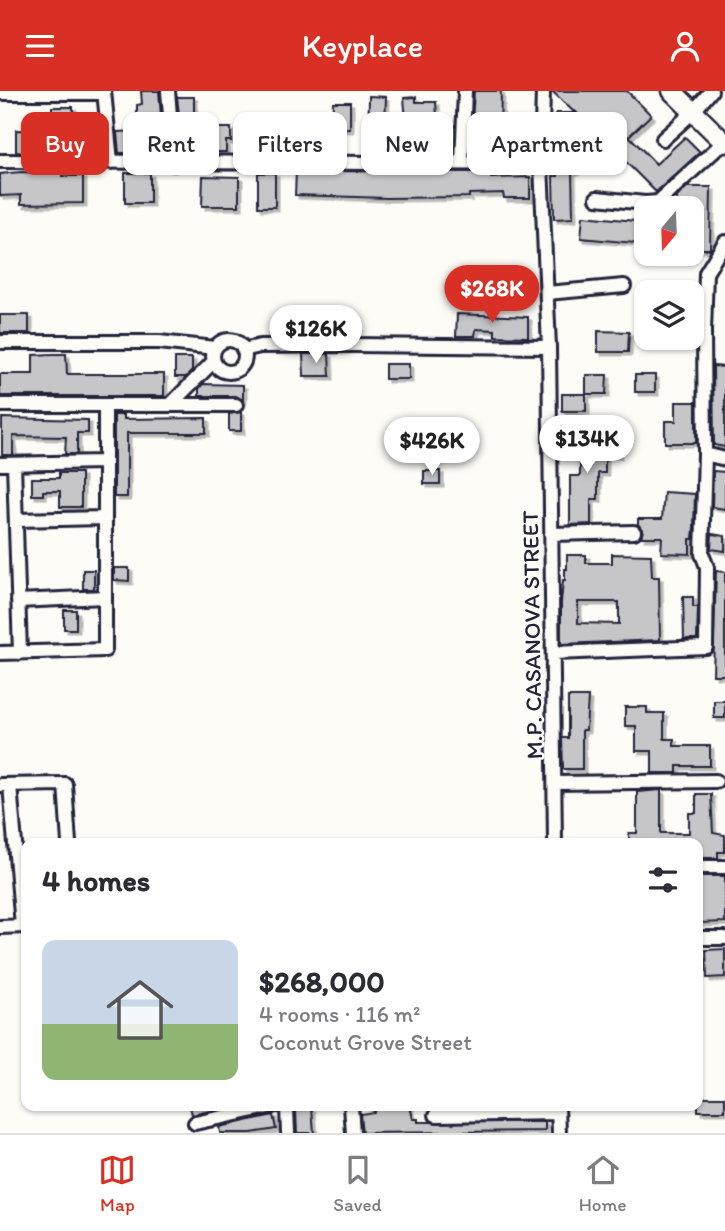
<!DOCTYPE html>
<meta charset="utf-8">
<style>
:root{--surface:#fff;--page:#f2f2f3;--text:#2b2b33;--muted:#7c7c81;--line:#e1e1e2;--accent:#d93025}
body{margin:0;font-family:Itim,sans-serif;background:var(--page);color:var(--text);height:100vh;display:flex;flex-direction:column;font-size:26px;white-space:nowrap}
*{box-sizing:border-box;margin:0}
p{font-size:23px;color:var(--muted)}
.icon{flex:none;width:38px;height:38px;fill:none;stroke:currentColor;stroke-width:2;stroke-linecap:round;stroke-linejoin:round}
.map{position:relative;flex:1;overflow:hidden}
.drawer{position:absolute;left:21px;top:747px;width:682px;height:273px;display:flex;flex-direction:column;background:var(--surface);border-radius:14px;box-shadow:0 2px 5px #0004}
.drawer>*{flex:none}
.banner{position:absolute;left:21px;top:21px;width:684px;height:63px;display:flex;gap:14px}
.needle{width:46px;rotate:199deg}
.tools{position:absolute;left:634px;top:105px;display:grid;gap:14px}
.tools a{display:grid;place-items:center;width:70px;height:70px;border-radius:14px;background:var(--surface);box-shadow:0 2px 5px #0004;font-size:35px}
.price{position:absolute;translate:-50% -60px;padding:0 16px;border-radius:24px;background:#fff;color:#222;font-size:23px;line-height:46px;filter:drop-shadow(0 2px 4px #0008)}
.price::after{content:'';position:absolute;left:50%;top:42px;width:21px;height:16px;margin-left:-10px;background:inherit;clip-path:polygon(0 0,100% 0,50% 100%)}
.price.active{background:var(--accent);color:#fff}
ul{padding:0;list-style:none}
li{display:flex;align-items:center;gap:21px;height:175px;padding:0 21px}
li span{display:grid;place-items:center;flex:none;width:196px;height:140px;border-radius:14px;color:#555}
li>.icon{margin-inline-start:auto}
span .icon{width:84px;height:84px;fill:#fffc;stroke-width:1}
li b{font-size:30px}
h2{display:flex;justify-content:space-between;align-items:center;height:84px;padding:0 21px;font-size:30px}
.pill{padding:0 24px;border-radius:14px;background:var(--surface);box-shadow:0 2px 5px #0004;font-size:24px;line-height:63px}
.pill.active{background:var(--accent);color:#fff}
header{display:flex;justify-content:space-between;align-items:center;height:91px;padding:0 21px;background:var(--accent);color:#fff;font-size:32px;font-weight:600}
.menu{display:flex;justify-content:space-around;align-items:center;height:98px;border-top:2px solid var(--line);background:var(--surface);font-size:19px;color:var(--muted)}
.menu a{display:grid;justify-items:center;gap:4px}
.menu .active{color:var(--accent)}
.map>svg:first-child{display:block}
.building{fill:#c6c6c8;stroke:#22223b;stroke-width:2;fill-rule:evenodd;filter:url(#shadow)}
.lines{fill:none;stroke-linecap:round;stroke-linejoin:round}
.minor-casing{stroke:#22223b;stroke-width:18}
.highway-casing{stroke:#22223b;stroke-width:23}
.minor{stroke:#fdfcf7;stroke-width:12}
.highway{stroke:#fdfcf7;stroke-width:18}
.labels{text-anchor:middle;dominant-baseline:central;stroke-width:5;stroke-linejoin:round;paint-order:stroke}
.street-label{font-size:23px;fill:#22223b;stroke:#fdfcf7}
</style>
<header><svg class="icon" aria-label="menu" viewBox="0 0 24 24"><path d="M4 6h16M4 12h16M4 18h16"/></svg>Keyplace<svg class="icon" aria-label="person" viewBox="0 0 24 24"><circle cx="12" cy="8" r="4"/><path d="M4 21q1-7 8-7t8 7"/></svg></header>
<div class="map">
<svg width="725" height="1042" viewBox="0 0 725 1042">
<defs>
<filter id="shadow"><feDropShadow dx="3.5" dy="3.5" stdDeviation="0" flood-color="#0004"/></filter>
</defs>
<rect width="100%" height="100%" fill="#fdfcf7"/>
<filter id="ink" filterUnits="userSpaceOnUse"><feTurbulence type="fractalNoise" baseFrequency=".0143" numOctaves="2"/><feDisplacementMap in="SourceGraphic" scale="14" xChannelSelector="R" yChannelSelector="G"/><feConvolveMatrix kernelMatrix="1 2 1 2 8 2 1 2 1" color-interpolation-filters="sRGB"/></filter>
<g filter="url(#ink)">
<path class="building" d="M141,0H159L164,62H119L117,41L137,40V14L142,13Z
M474,0H501L500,46L505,47L504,64L476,63V31H472Z
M552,0H627L651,24L629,45L656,73L685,46L700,61L656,101L576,21V63H580V73H575V81H572L573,127L554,128L553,85H558L556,22H575Z
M369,5L386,6L384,62H368Z
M177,6H194V23H179Z
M416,6V11H436L437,25H439V63L411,64V60H404V30H406L404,7Z
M333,11H350V38H332Z
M52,16H73L74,62L16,61V39L52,40Z
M212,37H231V50H226V61H212Z
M277,37H316V63L277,60Z
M296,80L490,81L491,87L530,86V107H504L503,102L469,103V106L387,107L295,104Z
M21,81L62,82V85H83V112L21,113V104L0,105V83Z
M125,82H150V112H125Z
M258,82H275V116H258Z
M203,85L239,86V115H202Z
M687,96H711L710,158H691V117H677V106Z
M583,125L646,131V153L581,147Z
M457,223L528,226V246L495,245V239L476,238L475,245H456Z
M0,224H29V242H0Z
M332,227H347V243H332Z
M598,240L629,241L628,261H598Z
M53,263H66L67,283H164V305H0V283H33V264Z
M303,263H329L330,285H304Z
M175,267H192V280L186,286H175Z
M385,273H409V288H385Z
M713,275L725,276V356L714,354Z
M586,284H607L606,303H586Z
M635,284H655V301H635Z
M203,293L243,294V309L236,305H199V298Z
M562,303H586V320H562Z
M676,311H696V352H665V330H676Z
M241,321V340H229V323Z
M114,324H124V328L206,327V342H127V406H114Z
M2,327L88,329V342H77V363H65L66,346L13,345V364H2Z
M591,348H618V364H605V382H598V408H591V433L570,434V385H580V363H561V351H591Z
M424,380H440V393H424Z
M713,380L725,381V418L712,416Z
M59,382H81V416H60V400H43V404H32V387H59Z
M664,401L695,403L694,436L693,448H690V463L661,462L662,446H641L643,440L638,433V428H662Z
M712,443L725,445V460L711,458Z
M612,463L651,464L652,486H659L660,549L561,553V512L563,489H565V478H567V464H586V472H612ZM578,511H619V533L578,532Z
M114,477H129V490L114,489Z
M83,479H94V498H83Z
M716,480L725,481V584H713Z
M683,506H693V516H698L697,548H684Z
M64,519H76V538H64Z
M568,606H588L586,639H582V678H563L562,647H568Z
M714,610H725V627H714Z
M625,616H647V622H664V648H674V655H710V675H677V682H652V660H636V635H625Z
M661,699V742H689V722H696V703H711L713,742L725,744V761H718V767H698V752H629V742H637V701Z
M698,785H725V831L698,832Z
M725,858V886L707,887L706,859Z
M698,1006H725V1020H698Z
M190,1015H232L192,1024Z
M373,1015H410L413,1028H418V1031H545V1040L362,1042L360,1023L374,1021Z
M312,1017L314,1042H297L296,1019Z
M273,1024L276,1038L251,1042H220L219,1036Z"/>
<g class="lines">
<defs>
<path id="minor" d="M104,0L111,71
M168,0L174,73
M543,0L541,73L549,256L555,752
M0,2H104
M663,48L693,21L711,0
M0,70L541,73
M462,71L465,0
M597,107L645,112L658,111L724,51
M547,202L624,195
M213 265a16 16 0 1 1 32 0a16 16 0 1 1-32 0Z
M0,251H159L215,257
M243,259L260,255L353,254L549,256
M0,314H170L214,270
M170,314H236
M705,363L725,368
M0,373L104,371
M14,373L20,562
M16,429L104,427
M551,443L634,441
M18,510L104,506
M0,562L105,559V315
M554,562L706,556L707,476L702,463L705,363L704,240L706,182L725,151
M555,692L716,690
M0,694L65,693L69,752
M10,694L22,835
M698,776H725
M0,836L26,835
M698,847H725
M285,1015L287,1017L288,1042
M351,1015L353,1042
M558,1015L559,1042
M436,1024L558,1022
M195,1032L273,1015"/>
<path id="highway" d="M672,0L725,52"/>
</defs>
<use href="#minor" class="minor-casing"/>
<use href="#highway" class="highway-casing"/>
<use href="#minor" class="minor"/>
<use href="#highway" class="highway"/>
</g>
</g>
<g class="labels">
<g class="street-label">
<text transform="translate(532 544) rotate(-91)">M.P. CASANOVA STREET</text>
</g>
</g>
</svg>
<div class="tools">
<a><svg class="needle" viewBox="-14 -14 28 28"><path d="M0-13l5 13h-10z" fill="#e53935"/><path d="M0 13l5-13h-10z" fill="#7c7c81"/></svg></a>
<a><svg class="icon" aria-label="layers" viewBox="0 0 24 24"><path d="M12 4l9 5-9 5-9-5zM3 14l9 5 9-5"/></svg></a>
</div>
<b class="price active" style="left:492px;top:234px">$268K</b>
<b class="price" style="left:316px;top:274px">$126K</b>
<b class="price" style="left:587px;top:384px">$134K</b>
<b class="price" style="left:432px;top:386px">$426K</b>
<div class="banner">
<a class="pill active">Buy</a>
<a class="pill">Rent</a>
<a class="pill">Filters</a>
<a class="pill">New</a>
<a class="pill">Apartment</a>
</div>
<section class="drawer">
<h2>4 homes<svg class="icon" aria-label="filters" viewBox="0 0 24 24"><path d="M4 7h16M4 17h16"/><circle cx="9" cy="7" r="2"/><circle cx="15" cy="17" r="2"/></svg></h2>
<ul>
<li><span style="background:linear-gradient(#c9d6e8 60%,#8fb573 0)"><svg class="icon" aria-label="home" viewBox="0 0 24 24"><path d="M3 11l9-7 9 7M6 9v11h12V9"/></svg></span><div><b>$268,000</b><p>4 rooms · 116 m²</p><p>Coconut Grove Street</p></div></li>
</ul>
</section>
</div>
<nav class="menu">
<a class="active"><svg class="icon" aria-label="map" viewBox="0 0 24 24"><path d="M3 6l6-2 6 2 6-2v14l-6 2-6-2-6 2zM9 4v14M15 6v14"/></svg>Map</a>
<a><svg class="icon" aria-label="saved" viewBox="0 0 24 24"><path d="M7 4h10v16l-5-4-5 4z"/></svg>Saved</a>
<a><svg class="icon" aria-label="home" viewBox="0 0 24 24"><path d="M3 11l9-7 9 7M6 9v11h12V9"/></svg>Home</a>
</nav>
